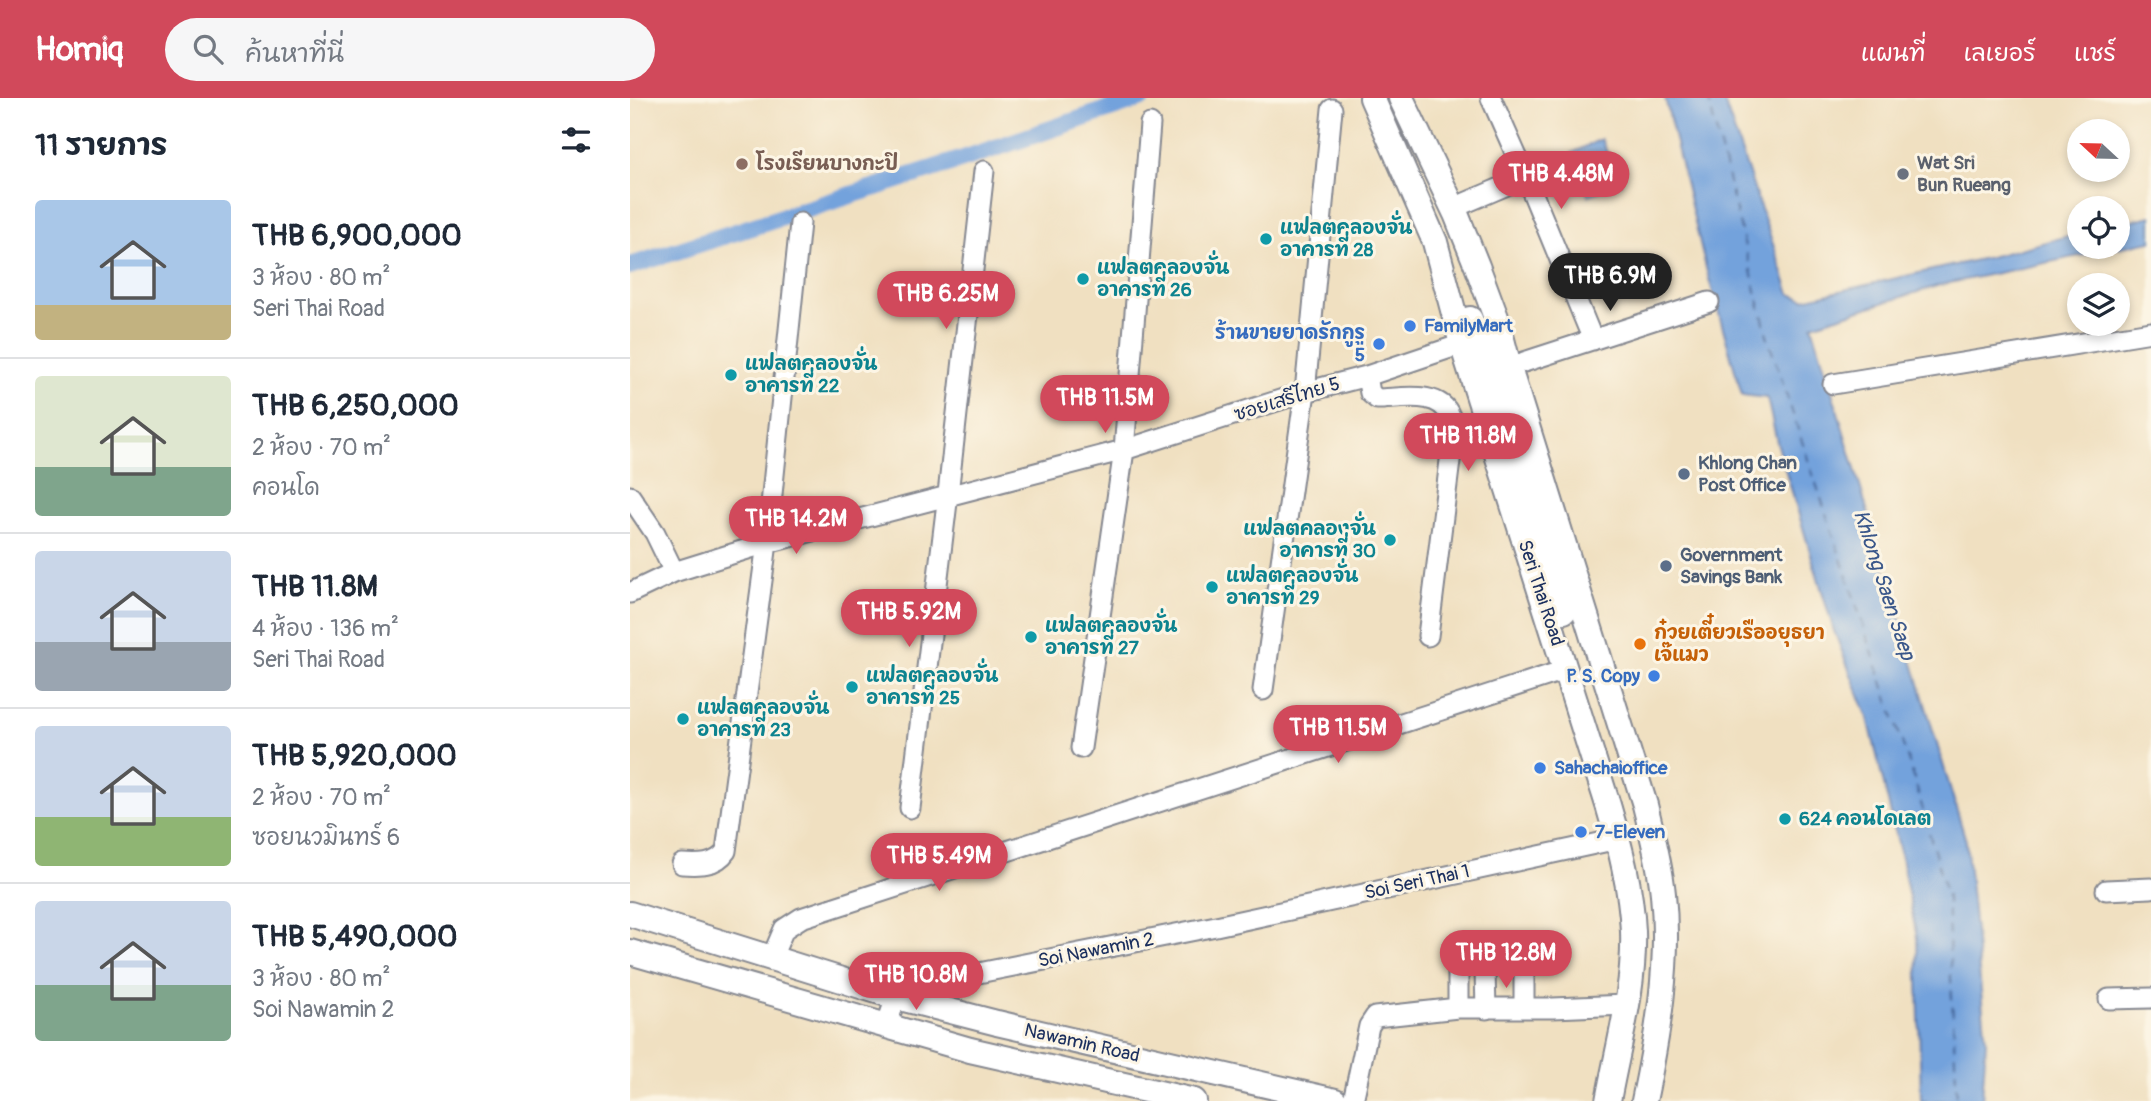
<!DOCTYPE html>
<html lang="th">
<meta charset="utf-8">
<style>
:root{--surface:#fff;--page:#f6f6f7;--text:#1f2937;--muted:#747a83;--line:#e0e1e3;--accent:#d1495b}
body{margin:0;font-family:Pangolin,"Playpen Sans Thai",sans-serif;background:var(--page);color:var(--text);height:100vh;display:flex;flex-direction:column;font-size:26px;white-space:nowrap}
*{box-sizing:border-box;margin:0}
p{font-size:23px;color:var(--muted)}
.icon{flex:none;width:38px;height:38px;fill:none;stroke:currentColor;stroke-width:2;stroke-linecap:round;stroke-linejoin:round}
.map{position:relative;flex:1;overflow:hidden}
.panel{display:flex;flex-direction:column;background:var(--surface);width:630px}
.panel>*{flex:none}
.needle{width:46px;rotate:292deg}
.tools{position:absolute;left:1437px;top:21px;display:grid;gap:14px}
.tools a{display:grid;place-items:center;width:63px;height:63px;border-radius:50%;background:var(--surface);box-shadow:0 4px 10px #0003;font-size:35px}
.price{position:absolute;translate:-50% -60px;padding:0 16px;border-radius:24px;background:var(--accent);color:#fff;font-size:23px;line-height:46px;filter:drop-shadow(0 2px 4px #0008)}
.price::after{content:'';position:absolute;left:50%;top:42px;width:21px;height:16px;margin-left:-10px;background:inherit;clip-path:polygon(0 0,100% 0,50% 100%)}
.price.selected{background:#222;color:#fff}
ul{padding:0;list-style:none}
li{display:flex;align-items:center;gap:21px;height:175px;padding:0 35px}
li+li{border-top:2px solid var(--line)}
li span{display:grid;place-items:center;flex:none;width:196px;height:140px;border-radius:7px;color:#555}
li>.icon{margin-inline-start:auto}
span .icon{width:84px;height:84px;fill:#fffc;stroke-width:1}
li b{font-size:30px}
h2{display:flex;justify-content:space-between;align-items:center;height:84px;padding:0 35px;font-size:30px}
header{display:flex;align-items:center;gap:42px;box-sizing:border-box;height:98px;padding:0 35px;background:var(--accent);color:#fff}
header strong{font-size:33px}
nav{display:flex;gap:38px;margin-inline-start:auto;font-size:24px}
.search{width:490px;height:63px;background:var(--page);display:flex;align-items:center;gap:18px;box-sizing:border-box;padding:0 24px;border-radius:38px;color:var(--muted);font-size:26px}
main{display:flex;flex:1;min-height:0}
.map>svg:first-child{display:block}
.water{fill:#73a2dc;stroke:#47689d;stroke-width:2}
.lines{fill:none;stroke-linecap:round;stroke-linejoin:round}
.canal{stroke:#73a2dc;stroke-width:18}
.ferry{stroke:#3a578a;stroke-width:2;stroke-dasharray:9 7;stroke-linecap:butt}
.minor-casing{stroke:#868890;stroke-width:23}
.major-casing{stroke:#868890;stroke-width:28}
.minor{stroke:#fff;stroke-width:19}
.major{stroke:#fff;stroke-width:24}
.education-dot{fill:#8d6e63;stroke:#fcf5e5;stroke-width:2.5}
.worship-dot{fill:#6b7280;stroke:#fcf5e5;stroke-width:2.5}
.culture-dot{fill:#0f9aa8;stroke:#fcf5e5;stroke-width:2.5}
.shop-dot{fill:#3f7fe0;stroke:#fcf5e5;stroke-width:2.5}
.service-dot{fill:#5c6f8a;stroke:#fcf5e5;stroke-width:2.5}
.food-dot{fill:#e8710a;stroke:#fcf5e5;stroke-width:2.5}
.labels{text-anchor:middle;dominant-baseline:central;stroke-width:6;stroke-linejoin:round;paint-order:stroke}
.worship-label{font-size:19px;font-weight:bold;fill:#5b616d;stroke:#fcf5e5;text-anchor:start}
.education-label{font-size:19px;font-weight:bold;fill:#785e54;stroke:#fcf5e5;text-anchor:start}
.culture-label{font-size:19px;font-weight:bold;fill:#0d838f;stroke:#fcf5e5;text-anchor:start}
.shop-label{font-size:19px;font-weight:bold;fill:#366cbe;stroke:#fcf5e5;text-anchor:start}
.street-label{font-size:19px;fill:#1b2f5e;stroke:#fcf5e5}
.service-label{font-size:19px;font-weight:bold;fill:#4e5e75;stroke:#fcf5e5;text-anchor:start}
.food-label{font-size:19px;font-weight:bold;fill:#c56008;stroke:#fcf5e5;text-anchor:start}
.water-label{font-size:21px;font-style:italic;fill:#3a578a;stroke:#fcf5e5}
</style>
<header>
<strong>Homiq</strong>
<div class="search"><svg class="icon" aria-label="search" viewBox="0 0 24 24"><circle cx="10" cy="10" r="6"/><path d="M15 15l6 6"/></svg>ค้นหาที่นี่</div>
<nav><a>แผนที่</a><a>เลเยอร์</a><a>แชร์</a></nav>
</header>
<main>
<section class="panel">
<h2>11 รายการ<svg class="icon" aria-label="filters" viewBox="0 0 24 24"><path d="M4 7h16M4 17h16"/><circle cx="9" cy="7" r="2"/><circle cx="15" cy="17" r="2"/></svg></h2>
<ul>
<li><span style="background:linear-gradient(#a9c7e8 75%,#c2b280 0)"><svg class="icon" aria-label="home" viewBox="0 0 24 24"><path d="M3 11l9-7 9 7M6 9v11h12V9"/></svg></span><div><b>THB 6,900,000</b><p>3 ห้อง · 80 m²</p><p>Seri Thai Road</p></div></li>
<li><span style="background:linear-gradient(#dfe7d0 65%,#7fa58c 0)"><svg class="icon" aria-label="home" viewBox="0 0 24 24"><path d="M3 11l9-7 9 7M6 9v11h12V9"/></svg></span><div><b>THB 6,250,000</b><p>2 ห้อง · 70 m²</p><p>คอนโด</p></div></li>
<li><span style="background:linear-gradient(#c9d6e8 65%,#9aa5b1 0)"><svg class="icon" aria-label="home" viewBox="0 0 24 24"><path d="M3 11l9-7 9 7M6 9v11h12V9"/></svg></span><div><b>THB 11.8M</b><p>4 ห้อง · 136 m²</p><p>Seri Thai Road</p></div></li>
<li><span style="background:linear-gradient(#c9d6e8 65%,#8fb573 0)"><svg class="icon" aria-label="home" viewBox="0 0 24 24"><path d="M3 11l9-7 9 7M6 9v11h12V9"/></svg></span><div><b>THB 5,920,000</b><p>2 ห้อง · 70 m²</p><p>ซอยนวมินทร์ 6</p></div></li>
<li><span style="background:linear-gradient(#c9d6e8 60%,#7fa58c 0)"><svg class="icon" aria-label="home" viewBox="0 0 24 24"><path d="M3 11l9-7 9 7M6 9v11h12V9"/></svg></span><div><b>THB 5,490,000</b><p>3 ห้อง · 80 m²</p><p>Soi Nawamin 2</p></div></li>
</ul>
</section>
<div class="map">
<svg width="1521" height="1003" viewBox="0 0 1521 1003">
<rect width="100%" height="100%" fill="#fcf5e5"/>
<filter id="ink" filterUnits="userSpaceOnUse"><feTurbulence type="fractalNoise" baseFrequency=".0143" numOctaves="2"/><feDisplacementMap in="SourceGraphic" scale="14" xChannelSelector="R" yChannelSelector="G"/><feConvolveMatrix kernelMatrix="1 2 1 2 8 2 1 2 1" color-interpolation-filters="sRGB"/></filter>
<filter id="wash" filterUnits="userSpaceOnUse"><feTurbulence type="fractalNoise" baseFrequency=".00686" numOctaves="4" result="noise"/><feDisplacementMap in="SourceGraphic" scale="28" xChannelSelector="R" yChannelSelector="G"/><feGaussianBlur stdDeviation="1.57" result="paint"/><feColorMatrix in="noise" values="0 0 0 0 0 0 0 0 0 0 0 0 0 0 0 0 0 1.4 0 .05"/><feComposite in="paint" operator="in"/></filter>
<g filter="url(#wash)">
<rect width="100%" height="100%" fill="#f0e0c1"/>
<path class="water" d="M1035,0H1093L1160,196L1174,201L1360,159L1449,135V149H1488V126L1521,118V143L1310,187L1182,227L1336,743L1356,943L1352,1003H1291L1287,840L1270,754L1238,620L1204,533L1147,344L1137,300L1112,297L1077,174Z
M971,41L991,85L958,98L942,55Z"/>
<g class="lines">
<path class="canal" d="M0,168L333,61L512,0"/>
<path class="ferry" d="M1078,0L1138,241L1284,680L1317,799L1327,1003"/>
</g>
</g>
<g filter="url(#ink)">
<g class="lines">
<defs>
<path id="minor" d="M861,0L896,79L963,242
M835,105L896,79
M894,264L1079,204
M737,278L740,295L747,301C769,301 810,291 820,318C824,326 822,338 822,347L798,538
M1203,286L1521,234
M0,398L25,435L44,474
M0,495L44,474L137,445L494,352L675,294L737,278L832,246
M633,592L675,294L702,11
M451,650L494,352L520,26
M280,710L318,396L354,73
M52,766C68,767 86,768 96,753L137,445L170,125
M1476,792L1521,790
M142,859L154,831L171,820L935,572
M855,874L856,911
M828,876V910
M1479,901L1521,900
M894,910V876
M256,929L266,899L293,886L586,828L988,741
M723,1003L739,928L745,919L828,910H923L996,907"/>
<path id="major" d="M742,0L805,144L832,246L978,707C990,748 1001,790 1003,833C1005,890 988,948 978,1003
M771,0L826,116L847,168L867,222L882,280L1015,707C1022,736 1030,766 1033,796C1040,865 1028,936 1014,1003
M840,221L865,291L934,513
M0,816L266,899L367,925L705,1003
M0,854L340,952L564,1003"/>
</defs>
<use href="#minor" class="minor-casing"/>
<use href="#major" class="major-casing"/>
<use href="#minor" class="minor"/>
<use href="#major" class="major"/>
</g>
</g>
<circle class="education-dot" cx="112" cy="66" r="7"/>
<circle class="worship-dot" cx="1273" cy="76" r="7"/>
<g class="culture-dot">
<circle cx="636" cy="141" r="7"/>
<circle cx="453" cy="181" r="7"/>
<circle cx="101" cy="277" r="7"/>
<circle cx="760" cy="442" r="7"/>
<circle cx="582" cy="489" r="7"/>
<circle cx="401" cy="539" r="7"/>
<circle cx="222" cy="589" r="7"/>
<circle cx="53" cy="621" r="7"/>
<circle cx="1155" cy="721" r="7"/>
</g>
<g class="shop-dot">
<circle cx="780" cy="228" r="7"/>
<circle cx="749" cy="246" r="7"/>
<circle cx="1024" cy="578" r="7"/>
<circle cx="910" cy="670" r="7"/>
<circle cx="951" cy="734" r="7"/>
</g>
<g class="service-dot">
<circle cx="1054" cy="376" r="7"/>
<circle cx="1036" cy="468" r="7"/>
</g>
<circle class="food-dot" cx="1010" cy="546" r="7"/>
<g class="labels">
<g class="worship-label">
<text x="1287" y="65">Wat Sri<tspan x="1287" dy="22">Bun Rueang</tspan></text>
</g>
<g class="education-label">
<text x="126" y="66">โรงเรียนบางกะปิ</text>
</g>
<g class="culture-label">
<text x="650" y="130">แฟลตคลองจั่น<tspan x="650" dy="22">อาคารที่ 28</tspan></text>
<text x="467" y="170">แฟลตคลองจั่น<tspan x="467" dy="22">อาคารที่ 26</tspan></text>
<text x="115" y="266">แฟลตคลองจั่น<tspan x="115" dy="22">อาคารที่ 22</tspan></text>
<text x="746" y="431" text-anchor="end">แฟลตคลองจั่น<tspan x="746" dy="22">อาคารที่ 30</tspan></text>
<text x="596" y="478">แฟลตคลองจั่น<tspan x="596" dy="22">อาคารที่ 29</tspan></text>
<text x="415" y="528">แฟลตคลองจั่น<tspan x="415" dy="22">อาคารที่ 27</tspan></text>
<text x="236" y="578">แฟลตคลองจั่น<tspan x="236" dy="22">อาคารที่ 25</tspan></text>
<text x="67" y="610">แฟลตคลองจั่น<tspan x="67" dy="22">อาคารที่ 23</tspan></text>
<text x="1169" y="721">624 คอนโดเลต</text>
</g>
<g class="shop-label">
<text x="794" y="228">FamilyMart</text>
<text x="735" y="235" text-anchor="end">ร้านขายยาดรักกูรู<tspan x="735" dy="22">5</tspan></text>
<text x="1010" y="578" text-anchor="end">P. S. Copy</text>
<text x="924" y="670">Sahachaioffice</text>
<text x="965" y="734">7-Eleven</text>
</g>
<g class="street-label">
<text transform="translate(657 301) rotate(-17)">ซอยเสรีไทย 5</text>
<text transform="translate(911 495) rotate(72)">Seri Thai Road</text>
<text transform="translate(787 784) rotate(-12)">Soi Seri Thai 1</text>
<text transform="translate(466 852) rotate(-11)">Soi Nawamin 2</text>
<text transform="translate(452 945) rotate(13)">Nawamin Road</text>
</g>
<g class="service-label">
<text x="1068" y="365">Khlong Chan<tspan x="1068" dy="22">Post Office</tspan></text>
<text x="1050" y="457">Government<tspan x="1050" dy="22">Savings Bank</tspan></text>
</g>
<g class="food-label">
<text x="1024" y="535">ก๋วยเตี๋ยวเรืออยุธยา<tspan x="1024" dy="22">เจ๊แมว</tspan></text>
</g>
<g class="water-label">
<text transform="translate(1254 487) rotate(72)">Khlong Saen Saep</text>
</g>
</g>
</svg>
<div class="tools">
<a><svg class="needle" viewBox="-14 -14 28 28"><path d="M0-13l5 13h-10z" fill="#e53935"/><path d="M0 13l5-13h-10z" fill="#747a83"/></svg></a>
<a><svg class="icon" aria-label="locate" viewBox="0 0 24 24"><circle cx="12" cy="12" r="6"/><path d="M12 2v4M12 18v4M2 12h4M18 12h4"/></svg></a>
<a><svg class="icon" aria-label="layers" viewBox="0 0 24 24"><path d="M12 4l9 5-9 5-9-5zM3 14l9 5 9-5"/></svg></a>
</div>
<b class="price" style="left:931px;top:113px">THB 4.48M</b>
<b class="price selected" style="left:980px;top:215px">THB 6.9M</b>
<b class="price" style="left:316px;top:233px">THB 6.25M</b>
<b class="price" style="left:475px;top:337px">THB 11.5M</b>
<b class="price" style="left:838px;top:375px">THB 11.8M</b>
<b class="price" style="left:166px;top:458px">THB 14.2M</b>
<b class="price" style="left:279px;top:551px">THB 5.92M</b>
<b class="price" style="left:708px;top:667px">THB 11.5M</b>
<b class="price" style="left:309px;top:795px">THB 5.49M</b>
<b class="price" style="left:876px;top:892px">THB 12.8M</b>
<b class="price" style="left:286px;top:914px">THB 10.8M</b>
</div>
</main>
